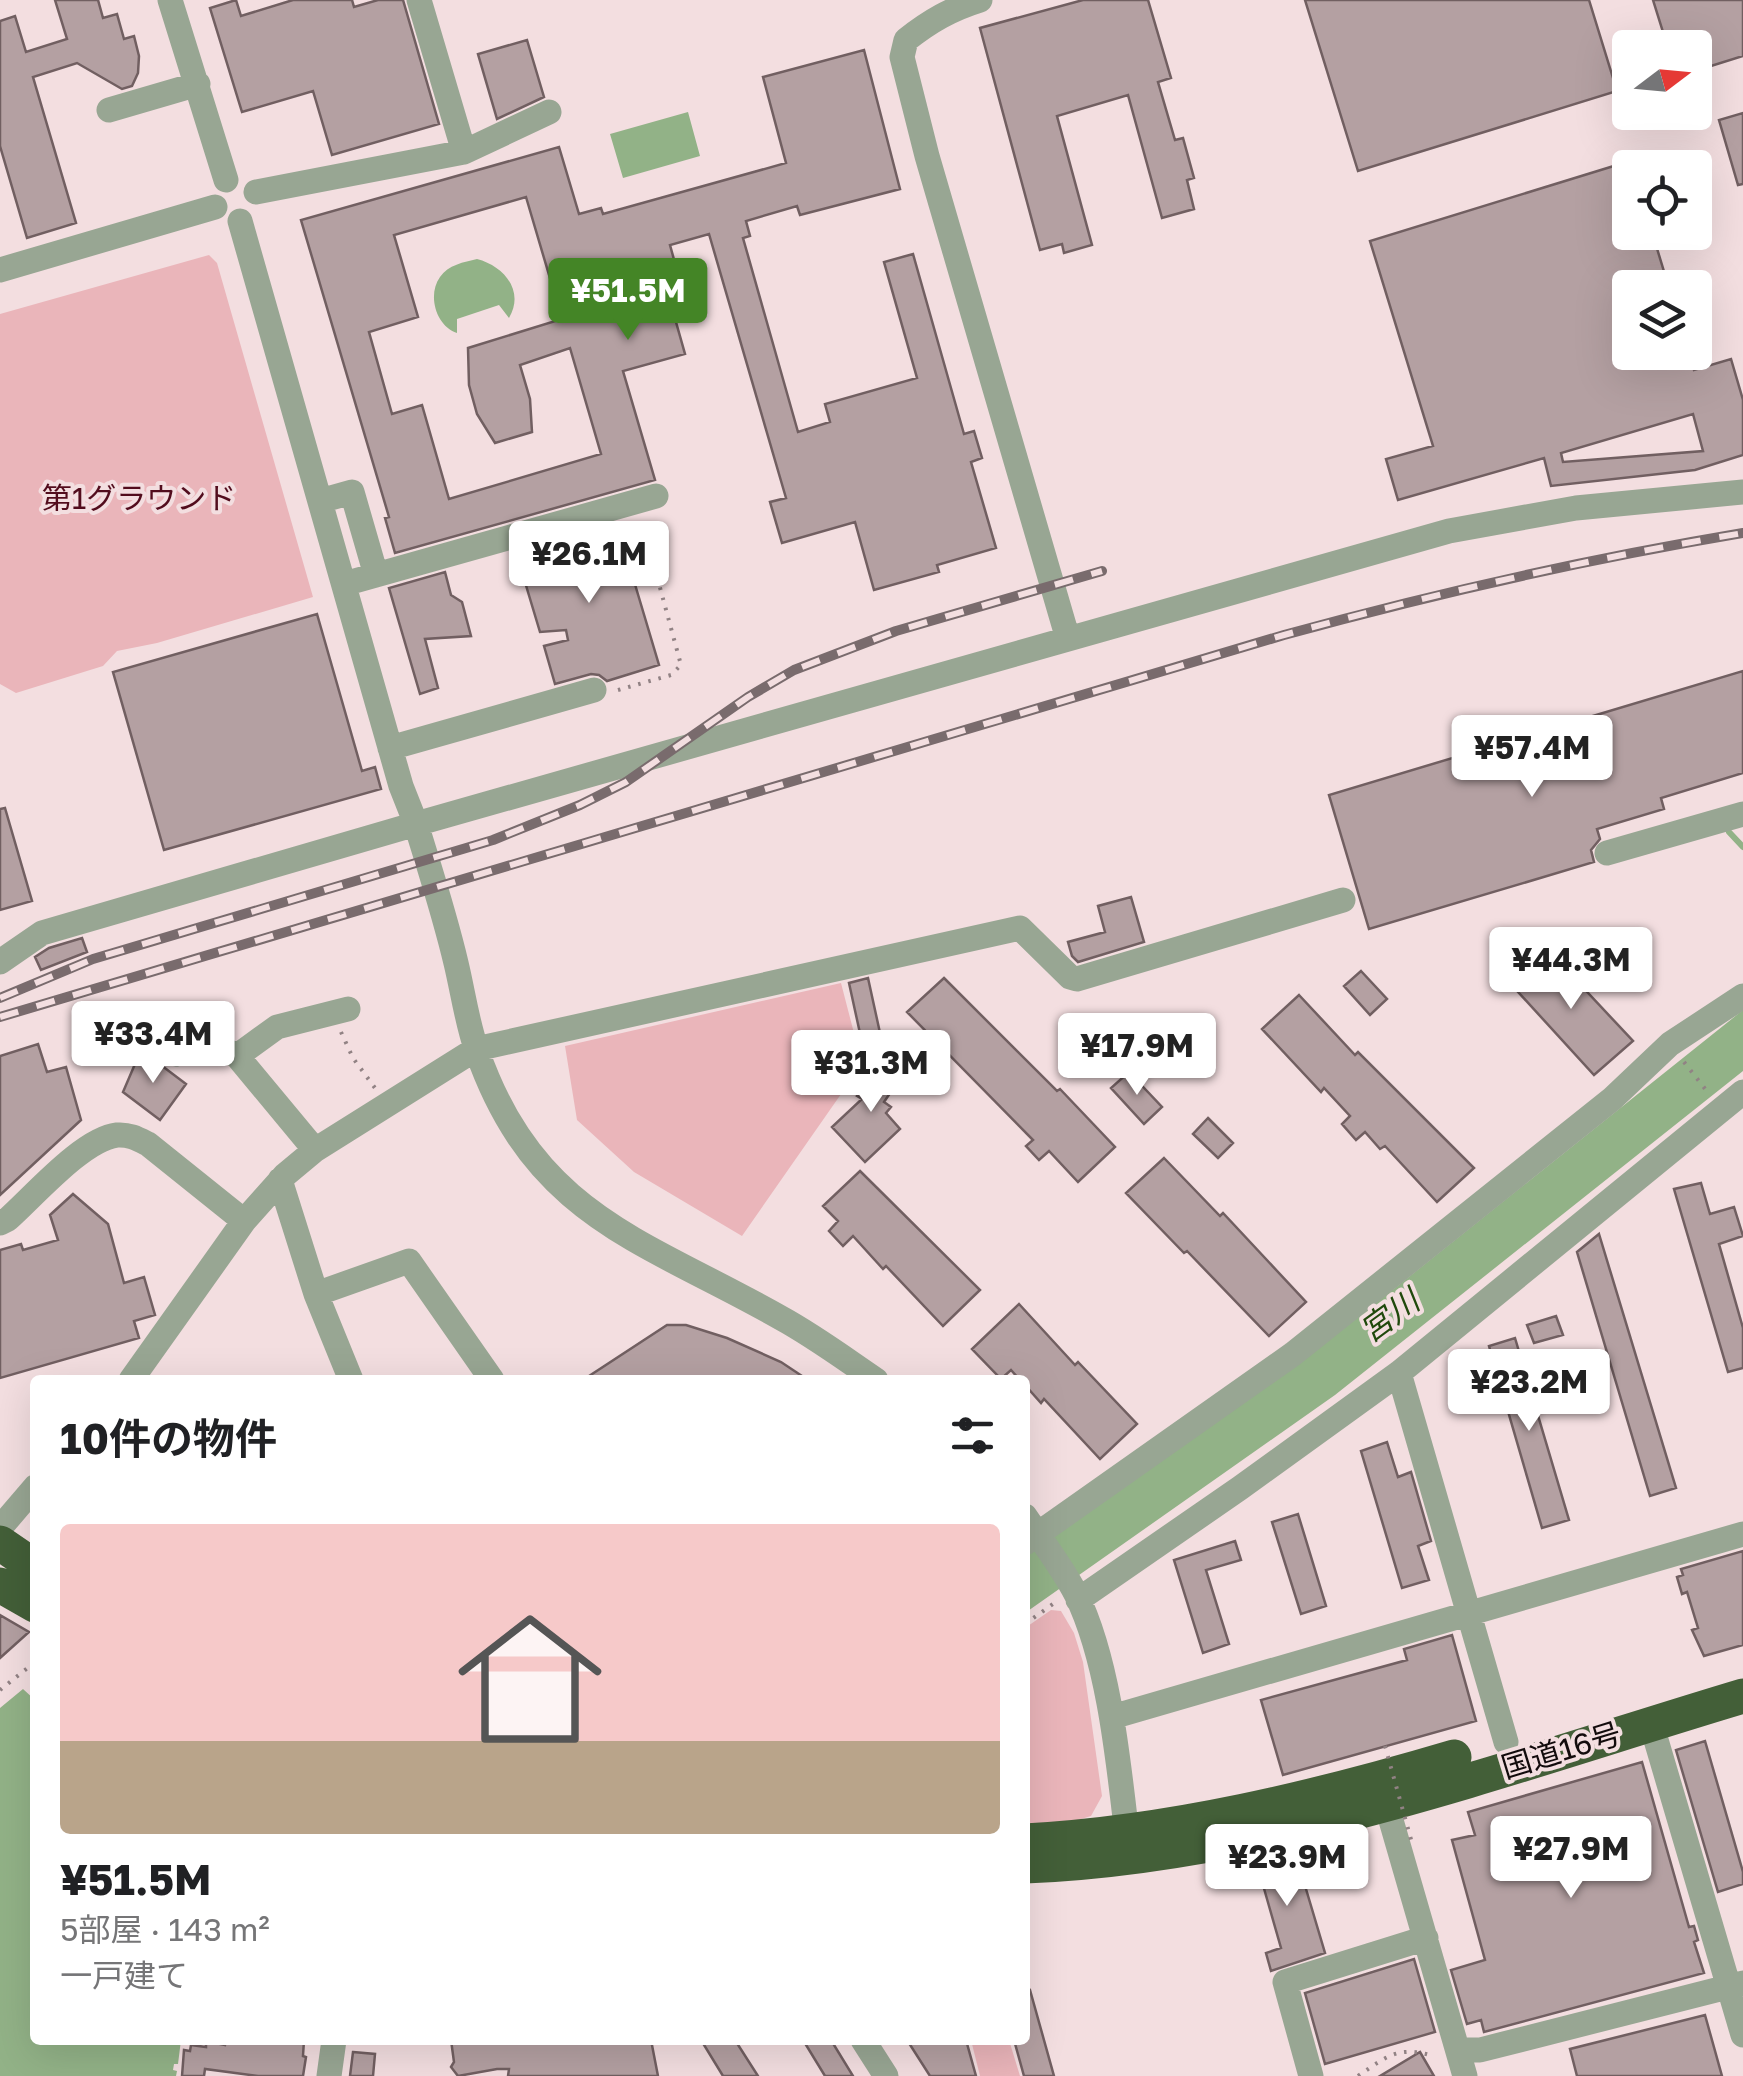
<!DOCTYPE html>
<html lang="ja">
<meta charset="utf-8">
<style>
:root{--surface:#fff;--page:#f2f2f2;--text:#202124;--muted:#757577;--accent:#448526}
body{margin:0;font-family:"Golos Text","Noto Sans JP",sans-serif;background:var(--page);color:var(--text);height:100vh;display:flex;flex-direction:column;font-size:38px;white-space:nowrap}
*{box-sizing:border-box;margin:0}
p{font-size:32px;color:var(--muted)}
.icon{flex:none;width:55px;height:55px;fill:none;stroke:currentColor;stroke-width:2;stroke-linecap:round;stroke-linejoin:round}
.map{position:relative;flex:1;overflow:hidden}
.panel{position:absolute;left:30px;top:1375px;width:1000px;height:670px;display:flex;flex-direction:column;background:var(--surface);border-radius:10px;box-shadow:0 10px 40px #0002}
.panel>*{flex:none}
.needle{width:65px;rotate:74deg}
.controls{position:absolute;left:1612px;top:30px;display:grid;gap:20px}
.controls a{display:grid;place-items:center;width:100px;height:100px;border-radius:10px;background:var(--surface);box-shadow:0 10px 40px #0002;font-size:50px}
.price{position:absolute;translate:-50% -85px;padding:0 22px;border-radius:10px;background:#fff;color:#222;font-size:32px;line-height:65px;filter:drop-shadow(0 2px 5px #0008)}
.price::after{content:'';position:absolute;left:50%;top:60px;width:30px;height:22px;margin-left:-15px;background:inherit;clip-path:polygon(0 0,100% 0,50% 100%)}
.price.active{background:var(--accent);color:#fff}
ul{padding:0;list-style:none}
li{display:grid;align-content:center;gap:20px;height:530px;padding:0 30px}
li span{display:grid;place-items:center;height:310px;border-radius:10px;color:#555}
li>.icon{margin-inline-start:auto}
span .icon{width:180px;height:180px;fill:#fffc;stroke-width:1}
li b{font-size:42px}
h2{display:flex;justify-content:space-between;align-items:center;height:120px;padding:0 30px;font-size:42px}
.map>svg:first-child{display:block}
.green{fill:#eab5ba}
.water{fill:#92b287}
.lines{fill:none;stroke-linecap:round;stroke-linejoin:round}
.stream{stroke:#92b287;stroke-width:6}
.building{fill:#b4a0a2;stroke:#715f61;stroke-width:2.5;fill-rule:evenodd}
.path{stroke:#918284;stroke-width:4;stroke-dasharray:2.5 8;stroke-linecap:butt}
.minor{stroke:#98a693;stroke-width:25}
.highway{stroke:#435f38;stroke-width:35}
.rail-casing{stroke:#796b6d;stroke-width:10}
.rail{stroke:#f3dee0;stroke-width:6;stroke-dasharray:19;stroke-linecap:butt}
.path-bridge{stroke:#918284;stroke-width:4;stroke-dasharray:2.5 8;stroke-linecap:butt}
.labels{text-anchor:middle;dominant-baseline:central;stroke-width:8;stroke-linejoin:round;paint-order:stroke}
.park-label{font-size:30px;fill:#520c1d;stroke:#f3dee0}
.street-label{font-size:30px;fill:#120b0c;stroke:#f3dee0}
.water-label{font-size:32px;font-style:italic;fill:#20490c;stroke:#f3dee0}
</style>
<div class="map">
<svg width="1743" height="2076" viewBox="0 0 1743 2076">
<rect width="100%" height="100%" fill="#f3dee0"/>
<path class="green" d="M209,255L217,263L313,597L157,643L117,651L103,666L16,693L0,684V314Z
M841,983L862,1064L742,1236L634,1172L577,1120L565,1046Z
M1051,1610L1061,1611L1074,1633L1083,1662L1102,1796L1091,1816L1068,1823L1025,1824V1628Z
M971,2040H1009L1020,2076H980Z"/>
<path class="water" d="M688,112L700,156L623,178L610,134Z
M477,259C504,266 525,291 509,318L499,305L457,319V333C436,326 427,295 440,277C448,265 464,262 477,259Z
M1743,1010V1071L1335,1395L1025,1613V1550L1395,1288Z
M23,1689L35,1700V2040H181L178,2064H174L173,2070L177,2071L176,2076H0V1708Z"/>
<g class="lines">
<path class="stream" d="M1729,832L1743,847"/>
</g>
<path class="building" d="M55,0H98L103,18L117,14L124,39L134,36L139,56L138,73L132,86L122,89L77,63L33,77L76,223L27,238L0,146V21L15,16L26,52L67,39Z
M236,0L241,16L293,0H352L354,7L378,0H403L439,124L332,155L313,91L242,112L210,8Z
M1083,0H1148L1171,78L1158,82L1175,140L1183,138L1194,178L1187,180L1194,209L1162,218L1128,95L1057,116L1092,245L1064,253L1062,244L1040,250L980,28Z
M1305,0H1589L1617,91L1358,171Z
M1653,0H1743V56L1695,71V48H1668Z
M527,40L544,97L497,119L478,54Z
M864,50L900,189L800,215L797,206L746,221L750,236L743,238L798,432L830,422L825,404L917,378L884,262L913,254L964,434L974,431L982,458L971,462L996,548L937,565L939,572L874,590L855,522L782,543L770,502L786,498L709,234L670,245L690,318L676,322L685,354L623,371L655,480L395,553L385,518L389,517L301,220L559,147L579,214L601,208L603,214L786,163L763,77ZM526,197L562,319L468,348L469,385L477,414L495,443L532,432L530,399L520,365L570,348L601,454L449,499L422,405L392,414L369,332L418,317L394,235Z
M1743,113V184L1738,185L1719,120Z
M1630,161V232H1652L1669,288H1630V352H1689L1694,370L1731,359L1743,400V455L1695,470L1551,486L1544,458L1398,500L1386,459L1433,446L1370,241ZM1693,414L1703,451L1563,462L1561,453Z
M617,524L659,665L607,681L599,675L591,674L555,684L544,646L568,640L566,630L540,632L516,552Z
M445,572L451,595L462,602L471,636L425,639L438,688L420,694L389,588Z
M317,614L362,771L375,767L381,789L164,850L113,672Z
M1743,671V773L1661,798L1664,809L1597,829L1600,839L1591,850L1594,862L1369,929L1329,795Z
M5,808L32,901L0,910V809Z
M1131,897L1144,942L1078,962L1072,956L1068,942L1105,932L1098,906Z
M82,938L87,952L41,970L35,957L49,948Z
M1547,949L1633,1041L1594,1075L1509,982Z
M1361,971L1387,999L1370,1015L1344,986Z
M868,978L882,1042L863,1047L849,983Z
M944,978L1057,1091L1060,1089L1115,1147L1078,1182L1049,1151L1039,1160L1026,1146L1033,1140L907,1012Z
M1299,995L1355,1055L1358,1052L1474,1168L1437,1202L1385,1146L1380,1149L1365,1132L1356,1140L1342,1124L1350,1116L1324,1088L1321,1092L1262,1029Z
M38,1044L47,1072L66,1067L81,1120L0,1195V1056Z
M141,1050L186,1084L160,1120L123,1092Z
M883,1061L903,1074L884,1102L891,1107L886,1113L900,1129L865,1162L832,1127L862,1099L857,1096Z
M1129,1072L1162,1107L1144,1124L1111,1088Z
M1208,1118L1233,1143L1218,1158L1193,1134Z
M1164,1158L1220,1216L1223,1213L1306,1302L1269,1336L1187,1251L1184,1253L1126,1193Z
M860,1171L980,1290L943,1326L886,1266L883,1269L853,1236L843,1246L829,1231L838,1221L823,1206Z
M1701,1183L1710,1214L1734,1207L1743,1236L1719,1244L1743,1328V1368L1728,1372L1674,1189Z
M73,1194L108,1224L124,1283L144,1277L155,1315L134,1321L139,1338L0,1378V1250L21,1244L23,1250L58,1240L50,1215Z
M1599,1234L1676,1488L1650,1496L1577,1252Z
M1019,1304L1075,1365L1078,1362L1137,1424L1100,1459L1044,1399L1041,1403L1025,1385V1380H1020L1011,1370L1001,1379L972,1349Z
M1556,1316L1563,1335L1534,1343L1527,1325Z
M667,1325H686L727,1338L781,1362L808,1380H583Z
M1515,1338L1569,1520L1542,1528L1489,1346Z
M1387,1442L1398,1477L1411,1472L1431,1541L1418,1546L1429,1580L1402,1588L1361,1451Z
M1298,1514L1326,1606L1301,1614L1272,1522Z
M1235,1541L1241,1560L1206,1570L1229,1644L1203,1653L1174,1560Z
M1743,1551V1645L1704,1656L1692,1630L1698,1628L1687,1592L1682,1594L1677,1577L1683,1575L1681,1569Z
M0,1615L29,1632L0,1658Z
M1452,1635L1476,1721L1283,1775L1261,1700L1407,1660L1404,1649Z
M1705,1741L1743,1872V1884L1718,1892L1676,1750Z
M1642,1762L1689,1927L1694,1926L1698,1940L1694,1942L1704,1973L1484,2032L1481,2020L1467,2024L1451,1970L1485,1960L1452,1840L1475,1835L1468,1812Z
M1295,1852L1325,1953L1271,1971L1266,1953L1281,1948L1261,1878L1245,1883L1240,1864Z
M1414,1959L1435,2032L1325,2064L1305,1993Z
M1030,1990L1054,2076H1024L1014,2040H1025V1991Z
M1705,2015L1722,2076H1577L1570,2049Z
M226,2040H304L303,2056L306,2057L303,2076H258L205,2069L204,2076H182L184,2050L190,2051L191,2045L206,2047V2041L225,2045Z
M451,2040H651L658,2076H508L509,2069H497L458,2076L451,2067L454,2062Z
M701,2040H735L758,2076H723Z
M803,2040H831L853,2076H825Z
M907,2040H966L976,2076H930Z
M353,2052L375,2054L373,2076H350Z
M1420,2052L1434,2076H1380Z"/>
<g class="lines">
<path class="path" d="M618,690L671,675L681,665L643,525
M341,1032L353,1058L375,1088
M1684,1062L1706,1090
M1025,1624L1053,1604
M0,1690L35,1662
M1358,2076C1386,2057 1398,2045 1433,2056"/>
<path class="minor" d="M170,0L226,180
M419,0L464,152
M980,0C951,9 930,21 906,40L902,57L927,156L1068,639
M109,110L198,84
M256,192L464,152L549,112
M0,270L215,207
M320,501L352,492L376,575
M344,584L656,496
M390,748L594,690
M1607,853L1743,814
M0,962L42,933L416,824L401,786L240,221
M176,1054L212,1043L237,1056L315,1150
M237,1056L277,1027L348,1009
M280,1180L316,1294L351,1380
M0,1223L8,1219C34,1196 83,1139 117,1135C129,1134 138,1139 148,1144L244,1221
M316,1294L409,1261L492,1380
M1399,1373L1506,1742
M131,1380L244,1221L285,1175L315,1150L476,1049L1020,928L1070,977L1077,979L1343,900
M876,1380C845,1359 814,1336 781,1318C644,1240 535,1217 477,1051C467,1023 463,992 456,963C445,916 430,870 416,824L1449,531L1576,508L1743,492
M1025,1516C1042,1541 1062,1567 1076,1594C1110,1663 1119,1768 1128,1844
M0,1528L35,1487
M1025,1543L1293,1354L1612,1099L1670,1044L1743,996
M1078,1600L1240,1488L1399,1373L1743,1092
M1112,1717L1743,1534
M1651,1723L1743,2035
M1386,1803L1465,2076
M863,2040L886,2076
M1458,2050H1480L1743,1983
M329,2076L334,2040
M1311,2076L1285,1982L1426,1938"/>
<path class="highway" d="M0,1543L35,1567
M0,1585L35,1605
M1025,1841C1170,1833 1316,1798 1454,1757
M1025,1866C1271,1856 1509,1766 1743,1696"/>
<defs>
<path id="rail" d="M0,998L93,959L493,840L580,805L626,782L748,697L794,670L896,631L1102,571
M0,1017L1284,635C1436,593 1588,559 1743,533"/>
</defs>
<use href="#rail" class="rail-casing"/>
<use href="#rail" class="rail"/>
<path class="path-bridge" d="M1385,1746L1412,1843"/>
</g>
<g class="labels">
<g class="park-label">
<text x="139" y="498">第1グラウンド</text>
</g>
<g class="street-label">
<text transform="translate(1561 1750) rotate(-17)">国道16号</text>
</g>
<g class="water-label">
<text transform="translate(1389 1315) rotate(-36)">宮川</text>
</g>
</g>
</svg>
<div class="controls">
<a><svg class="needle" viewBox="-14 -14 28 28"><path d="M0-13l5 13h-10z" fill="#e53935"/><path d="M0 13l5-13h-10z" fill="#757577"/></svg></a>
<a><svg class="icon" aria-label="locate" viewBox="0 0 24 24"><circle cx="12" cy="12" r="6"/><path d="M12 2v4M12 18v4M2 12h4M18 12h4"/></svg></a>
<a><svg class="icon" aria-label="layers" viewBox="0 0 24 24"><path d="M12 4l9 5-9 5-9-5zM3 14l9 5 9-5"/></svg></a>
</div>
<b class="price active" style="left:628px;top:343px">¥51.5M</b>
<b class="price" style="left:589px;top:606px">¥26.1M</b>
<b class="price" style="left:1532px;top:800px">¥57.4M</b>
<b class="price" style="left:1571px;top:1012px">¥44.3M</b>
<b class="price" style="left:153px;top:1086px">¥33.4M</b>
<b class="price" style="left:1137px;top:1098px">¥17.9M</b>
<b class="price" style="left:871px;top:1115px">¥31.3M</b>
<b class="price" style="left:1529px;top:1434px">¥23.2M</b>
<b class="price" style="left:1571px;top:1901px">¥27.9M</b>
<b class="price" style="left:1287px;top:1909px">¥23.9M</b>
<section class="panel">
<h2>10件の物件<svg class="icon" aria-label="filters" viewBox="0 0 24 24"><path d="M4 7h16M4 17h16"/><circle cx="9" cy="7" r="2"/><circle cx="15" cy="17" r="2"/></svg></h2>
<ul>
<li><span style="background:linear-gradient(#f6c9c9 70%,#b9a48a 0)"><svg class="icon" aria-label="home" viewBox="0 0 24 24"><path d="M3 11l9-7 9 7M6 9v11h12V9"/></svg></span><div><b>¥51.5M</b><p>5部屋 · 143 m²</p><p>一戸建て</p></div></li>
</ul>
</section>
</div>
